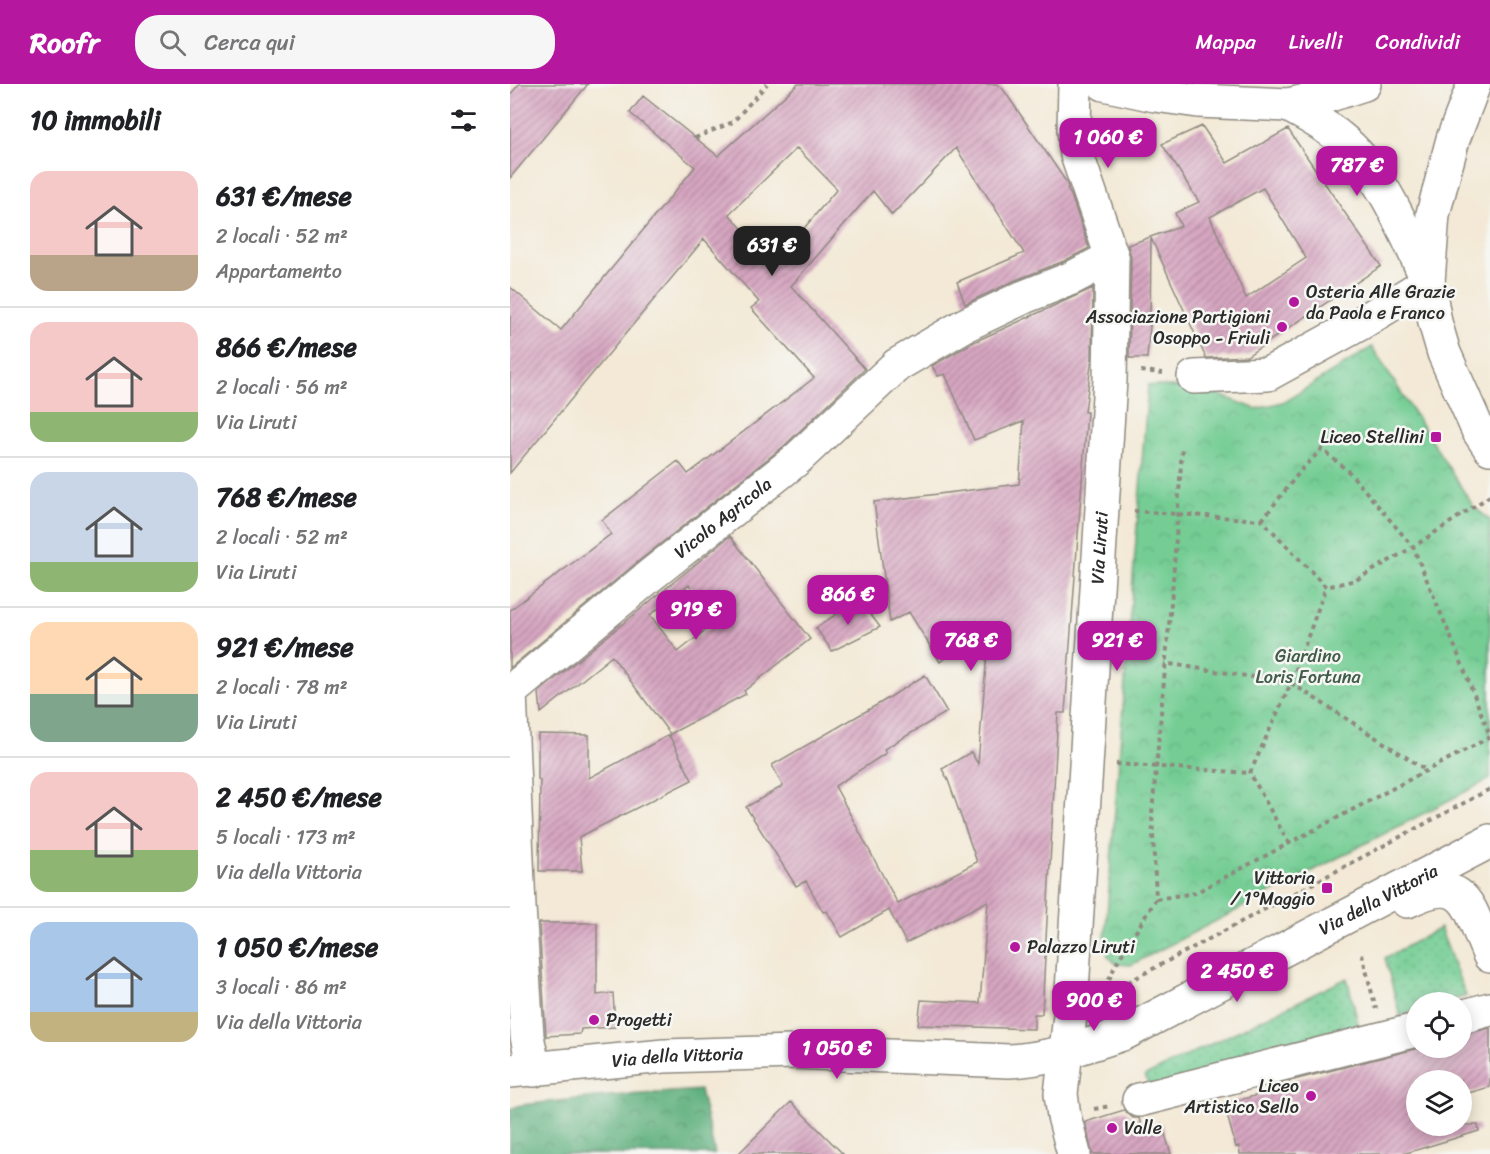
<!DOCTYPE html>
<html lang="it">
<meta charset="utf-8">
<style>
:root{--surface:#fff;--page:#f6f6f6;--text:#202124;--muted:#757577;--line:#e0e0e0;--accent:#b5179e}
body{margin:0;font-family:Sriracha,sans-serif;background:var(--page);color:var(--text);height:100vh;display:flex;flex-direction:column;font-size:22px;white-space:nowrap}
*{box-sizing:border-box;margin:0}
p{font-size:20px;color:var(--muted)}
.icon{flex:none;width:33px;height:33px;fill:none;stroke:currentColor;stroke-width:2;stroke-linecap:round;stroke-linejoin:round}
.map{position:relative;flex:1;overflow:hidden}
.details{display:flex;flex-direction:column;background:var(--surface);width:510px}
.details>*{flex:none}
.controls{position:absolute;left:896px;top:908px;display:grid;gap:12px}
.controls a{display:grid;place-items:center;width:66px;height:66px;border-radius:50%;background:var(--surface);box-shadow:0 3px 15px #0003;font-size:30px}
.price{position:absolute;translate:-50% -51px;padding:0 14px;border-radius:12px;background:var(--accent);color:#fff;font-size:20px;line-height:39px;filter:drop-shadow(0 2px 3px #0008)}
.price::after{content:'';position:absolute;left:50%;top:36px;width:18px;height:14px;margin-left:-9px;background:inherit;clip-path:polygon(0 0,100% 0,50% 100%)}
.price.current{background:#222;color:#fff}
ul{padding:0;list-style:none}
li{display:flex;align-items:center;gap:18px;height:150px;padding:0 30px}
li+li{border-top:2px solid var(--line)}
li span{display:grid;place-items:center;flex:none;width:168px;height:120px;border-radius:18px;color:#555}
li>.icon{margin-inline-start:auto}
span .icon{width:72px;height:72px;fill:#fffc;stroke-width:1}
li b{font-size:26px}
h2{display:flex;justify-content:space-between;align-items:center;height:72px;padding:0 30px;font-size:26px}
header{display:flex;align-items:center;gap:36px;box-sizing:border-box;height:84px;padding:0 30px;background:var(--accent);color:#fff}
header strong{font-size:28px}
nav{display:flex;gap:33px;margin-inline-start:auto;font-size:21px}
.search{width:420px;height:54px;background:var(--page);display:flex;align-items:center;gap:15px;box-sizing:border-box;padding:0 21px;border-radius:24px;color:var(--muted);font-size:22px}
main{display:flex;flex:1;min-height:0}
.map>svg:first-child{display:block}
.grass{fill:url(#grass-dots);stroke:#507c60;stroke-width:1.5}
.forest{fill:url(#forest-crowns);stroke:#456e54;stroke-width:1.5}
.park{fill:url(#park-crowns);stroke:#507c60;stroke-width:1.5}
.building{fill:url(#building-hatch);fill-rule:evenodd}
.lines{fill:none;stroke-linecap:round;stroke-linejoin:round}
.minor-casing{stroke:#8f8a80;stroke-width:36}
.path{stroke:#8f8a80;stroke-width:4;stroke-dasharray:4.5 4.5;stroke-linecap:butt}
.minor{stroke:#fff;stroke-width:33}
.poi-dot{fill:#b5179e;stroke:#f6f6f2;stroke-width:2}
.labels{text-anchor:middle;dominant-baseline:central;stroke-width:5;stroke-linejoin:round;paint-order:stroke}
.poi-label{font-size:18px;fill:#2b2b2b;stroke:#f6f6f2;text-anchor:start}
.street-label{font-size:18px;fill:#2b2b2b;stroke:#f6f6f2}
.park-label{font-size:18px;fill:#415c4a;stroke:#f6f6f2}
</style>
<header>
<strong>Roofr</strong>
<div class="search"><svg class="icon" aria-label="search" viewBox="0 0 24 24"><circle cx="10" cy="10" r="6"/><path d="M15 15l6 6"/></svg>Cerca qui</div>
<nav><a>Mappa</a><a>Livelli</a><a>Condividi</a></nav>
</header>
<main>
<section class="details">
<h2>10 immobili<svg class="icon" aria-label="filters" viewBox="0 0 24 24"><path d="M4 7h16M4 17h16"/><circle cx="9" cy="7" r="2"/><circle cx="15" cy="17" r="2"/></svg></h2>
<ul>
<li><span style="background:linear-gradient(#f6c9c9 70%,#b9a48a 0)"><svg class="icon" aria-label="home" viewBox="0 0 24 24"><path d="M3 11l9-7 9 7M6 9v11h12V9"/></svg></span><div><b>631 €/mese</b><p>2 locali · 52 m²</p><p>Appartamento</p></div></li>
<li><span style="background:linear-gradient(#f6c9c9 75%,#8fb573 0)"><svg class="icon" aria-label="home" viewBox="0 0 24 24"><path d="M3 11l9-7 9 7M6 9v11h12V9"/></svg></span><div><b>866 €/mese</b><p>2 locali · 56 m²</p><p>Via Liruti</p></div></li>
<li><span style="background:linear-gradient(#c9d6e8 75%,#8fb573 0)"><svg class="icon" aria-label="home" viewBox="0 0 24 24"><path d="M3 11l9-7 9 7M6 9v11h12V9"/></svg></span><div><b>768 €/mese</b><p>2 locali · 52 m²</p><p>Via Liruti</p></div></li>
<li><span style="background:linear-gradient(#ffd9b3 60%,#7fa58c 0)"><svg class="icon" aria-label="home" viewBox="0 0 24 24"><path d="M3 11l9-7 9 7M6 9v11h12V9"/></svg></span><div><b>921 €/mese</b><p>2 locali · 78 m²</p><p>Via Liruti</p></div></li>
<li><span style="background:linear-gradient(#f6c9c9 65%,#8fb573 0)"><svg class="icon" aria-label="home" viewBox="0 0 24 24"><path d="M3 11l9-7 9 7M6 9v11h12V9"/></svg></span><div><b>2 450 €/mese</b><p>5 locali · 173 m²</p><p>Via della Vittoria</p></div></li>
<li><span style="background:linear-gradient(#a9c7e8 75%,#c2b280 0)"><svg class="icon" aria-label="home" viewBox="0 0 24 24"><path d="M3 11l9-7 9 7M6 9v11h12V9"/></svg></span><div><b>1 050 €/mese</b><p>3 locali · 86 m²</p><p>Via della Vittoria</p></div></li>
</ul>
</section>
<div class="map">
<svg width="980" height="1070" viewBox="0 0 980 1070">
<defs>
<pattern id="grass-dots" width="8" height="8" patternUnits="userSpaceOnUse" patternTransform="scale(1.5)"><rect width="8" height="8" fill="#74cd94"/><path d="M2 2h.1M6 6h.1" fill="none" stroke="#65b080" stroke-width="1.8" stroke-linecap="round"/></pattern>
<pattern id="forest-crowns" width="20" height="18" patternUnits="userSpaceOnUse" patternTransform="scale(1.5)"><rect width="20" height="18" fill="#5fb07e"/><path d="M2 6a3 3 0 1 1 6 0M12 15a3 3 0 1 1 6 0" fill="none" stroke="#4f8f67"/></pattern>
<pattern id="park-crowns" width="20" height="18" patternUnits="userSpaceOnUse" patternTransform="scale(1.5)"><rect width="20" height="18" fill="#74cd94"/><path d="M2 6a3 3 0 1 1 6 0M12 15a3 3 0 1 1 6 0" fill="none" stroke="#65b080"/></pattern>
<pattern id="building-hatch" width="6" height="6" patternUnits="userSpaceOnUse" patternTransform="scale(1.5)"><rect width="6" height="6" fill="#d7a6c1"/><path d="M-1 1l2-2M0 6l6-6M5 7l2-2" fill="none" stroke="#af879d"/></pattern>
</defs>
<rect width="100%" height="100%" fill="#f6f6f2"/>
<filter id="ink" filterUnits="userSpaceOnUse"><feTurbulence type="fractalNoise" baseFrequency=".0167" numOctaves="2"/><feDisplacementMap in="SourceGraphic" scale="12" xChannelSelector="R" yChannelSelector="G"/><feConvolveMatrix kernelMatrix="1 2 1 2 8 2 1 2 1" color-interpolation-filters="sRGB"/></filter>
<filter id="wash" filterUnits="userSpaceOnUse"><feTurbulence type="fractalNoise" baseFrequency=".008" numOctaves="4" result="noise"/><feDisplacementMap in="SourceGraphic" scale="24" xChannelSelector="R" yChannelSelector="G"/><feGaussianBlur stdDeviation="1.35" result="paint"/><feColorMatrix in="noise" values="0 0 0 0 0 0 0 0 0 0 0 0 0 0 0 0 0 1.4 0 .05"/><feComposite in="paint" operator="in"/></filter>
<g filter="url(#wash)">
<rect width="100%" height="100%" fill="#f3e9d6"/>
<path class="grass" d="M930,844L956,912L936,918H906V927L890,932L875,874Z
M837,894L849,943L640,1005L635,992Z"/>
<path class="forest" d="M190,1006L205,1070H0V1025L11,1021L86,1013Z"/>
<path class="park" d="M862,263L963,422L980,436V695L621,881L606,880L598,872L595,855L638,301L697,306L746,325L776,317Z"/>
<g id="blocks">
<path class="building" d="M9,0H78L0,94V11Z
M288,0H487L493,5L557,99L558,104L557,105L561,111L579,164L554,177L506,196L455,220L447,198L514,169L446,64L382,131L363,107L281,202L355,285L274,362L130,476L0,584V526L101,450L92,436L168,377L178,390L304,294L241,224L249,218L194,155L0,389V203L51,246L185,83L120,29L133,12L208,72ZM287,64L327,105L264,180L219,130Z
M692,42L717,79L778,45L871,182L737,272L696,274L641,154L640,242L637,274H619L621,173L618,161L671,142L665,129L689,118L652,60ZM753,104L796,174L736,214L700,133Z
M583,204L582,273L575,328H577L555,629H548L532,930H524V945L408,941L411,916L470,919L478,817L396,859L379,826L332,853L317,827L313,828L296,797L286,802L236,723L273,702L262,681L372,618L415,591L437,628L374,665L376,669L325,702L388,820L467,778L438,696L432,685L461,668L468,680L479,544L430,578L399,528L380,538L364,418L509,400L514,337L464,356L435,290L428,292L422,282L464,258Z
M220,452L300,555L234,607L236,610L160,650L102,572L31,629L29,608ZM179,501L207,537L168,568L140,531Z
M349,515L370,543L322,567L306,544Z
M28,650L79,651V694L159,651L182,696L69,753L72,787H29L30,696L28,695Z
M29,839H87V911L103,909L105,943L71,945L70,950L36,952Z
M980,944V1003L951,1011V996H906V1041H968L969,1047L893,1070H730L729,1062L726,1063L714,1020L767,1006L765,1001L768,1000L913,963H951V951Z
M281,1018L333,1070H228Z
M614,1026L623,1034H629L632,1045L652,1040L661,1070H582L575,1038Z"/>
</g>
</g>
<g filter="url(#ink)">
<use href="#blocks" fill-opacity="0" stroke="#8f8a80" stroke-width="1.5"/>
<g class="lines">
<defs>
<g id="minor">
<path d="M594,0L645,11L688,17L778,21L817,12L854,0"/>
<path d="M964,0L943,55L923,130L918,198L925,238L934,269L968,346L980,364"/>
<path d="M778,21C796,31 814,40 829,53C871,86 894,146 916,193"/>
<path d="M684,293L758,290L851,239L918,198"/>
<path d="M897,817C958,787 958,824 980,872"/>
<path d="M951,933L980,925"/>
<path id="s1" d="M24,986L17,952L9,823L0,608L142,490L286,376L387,281L455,241L514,213L562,194L602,173"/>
<path id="s2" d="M0,987L154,972L282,968L499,977C540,975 576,962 615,949L980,757"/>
<path d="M629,1016L906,946"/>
<path id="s3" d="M564,1070L554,1032L551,1010L561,923L600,296L602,173L567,71L564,46L565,0"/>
</g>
</defs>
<use href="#minor" class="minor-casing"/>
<path class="path" d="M185,54L223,38L257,0
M631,287L653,289
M980,412L903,463L952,580L980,652
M624,427L752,436L816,503L781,599L654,579
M752,436L792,385L812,365L840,389L903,463L846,496L816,503
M606,680L740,689
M779,760L740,689L781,599L916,686
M646,815L685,809L980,653
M852,870L866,925
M595,904L606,880L646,815L642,729L663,497L672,365
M594,911L980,705
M584,1025L600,1022"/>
<use href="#minor" class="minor"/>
</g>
</g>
<g class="poi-dot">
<circle cx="784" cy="218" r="6"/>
<circle cx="772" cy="243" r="6"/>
<rect x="920" y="347" width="12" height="12" rx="3"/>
<rect x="811" y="798" width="12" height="12" rx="3"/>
<circle cx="505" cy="863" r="6"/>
<circle cx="84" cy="936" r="6"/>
<circle cx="801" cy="1012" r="6"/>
<circle cx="602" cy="1044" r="6"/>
</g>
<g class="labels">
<g class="poi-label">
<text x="796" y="208">Osteria Alle Grazie<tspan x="796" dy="21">da Paola e Franco</tspan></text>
<text x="760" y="233" text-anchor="end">Associazione Partigiani<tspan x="760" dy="21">Osoppo - Friuli</tspan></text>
<text x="914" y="353" text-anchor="end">Liceo Stellini</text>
<text x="805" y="794" text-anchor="end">Vittoria<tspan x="805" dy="21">/ 1°Maggio</tspan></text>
<text x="517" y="863">Palazzo Liruti</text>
<text x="96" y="936">Progetti</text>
<text x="789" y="1002" text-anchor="end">Liceo<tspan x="789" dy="21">Artistico Sello</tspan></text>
<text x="614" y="1044">Valle</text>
</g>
<g class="street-label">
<text stroke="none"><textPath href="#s1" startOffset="654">Vicolo Agricola</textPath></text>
<text stroke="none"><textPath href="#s3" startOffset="609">Via Liruti</textPath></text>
<text stroke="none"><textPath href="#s2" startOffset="906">Via della Vittoria</textPath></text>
<text stroke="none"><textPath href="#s2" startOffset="168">Via della Vittoria</textPath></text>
</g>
<g class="park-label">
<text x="798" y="572">Giardino<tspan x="798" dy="21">Loris Fortuna</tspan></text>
</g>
</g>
</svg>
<div class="controls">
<a><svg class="icon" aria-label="locate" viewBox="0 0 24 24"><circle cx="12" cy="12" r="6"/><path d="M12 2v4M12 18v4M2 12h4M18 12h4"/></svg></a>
<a><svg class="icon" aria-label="layers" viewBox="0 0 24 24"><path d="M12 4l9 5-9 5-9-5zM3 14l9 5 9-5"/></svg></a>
</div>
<b class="price" style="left:598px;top:85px">1 060 €</b>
<b class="price" style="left:847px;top:113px">787 €</b>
<b class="price current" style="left:262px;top:193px">631 €</b>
<b class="price" style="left:338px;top:542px">866 €</b>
<b class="price" style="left:186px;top:557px">919 €</b>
<b class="price" style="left:461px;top:588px">768 €</b>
<b class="price" style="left:607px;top:588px">921 €</b>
<b class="price" style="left:727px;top:919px">2 450 €</b>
<b class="price" style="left:584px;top:948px">900 €</b>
<b class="price" style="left:327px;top:996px">1 050 €</b>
</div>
</main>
